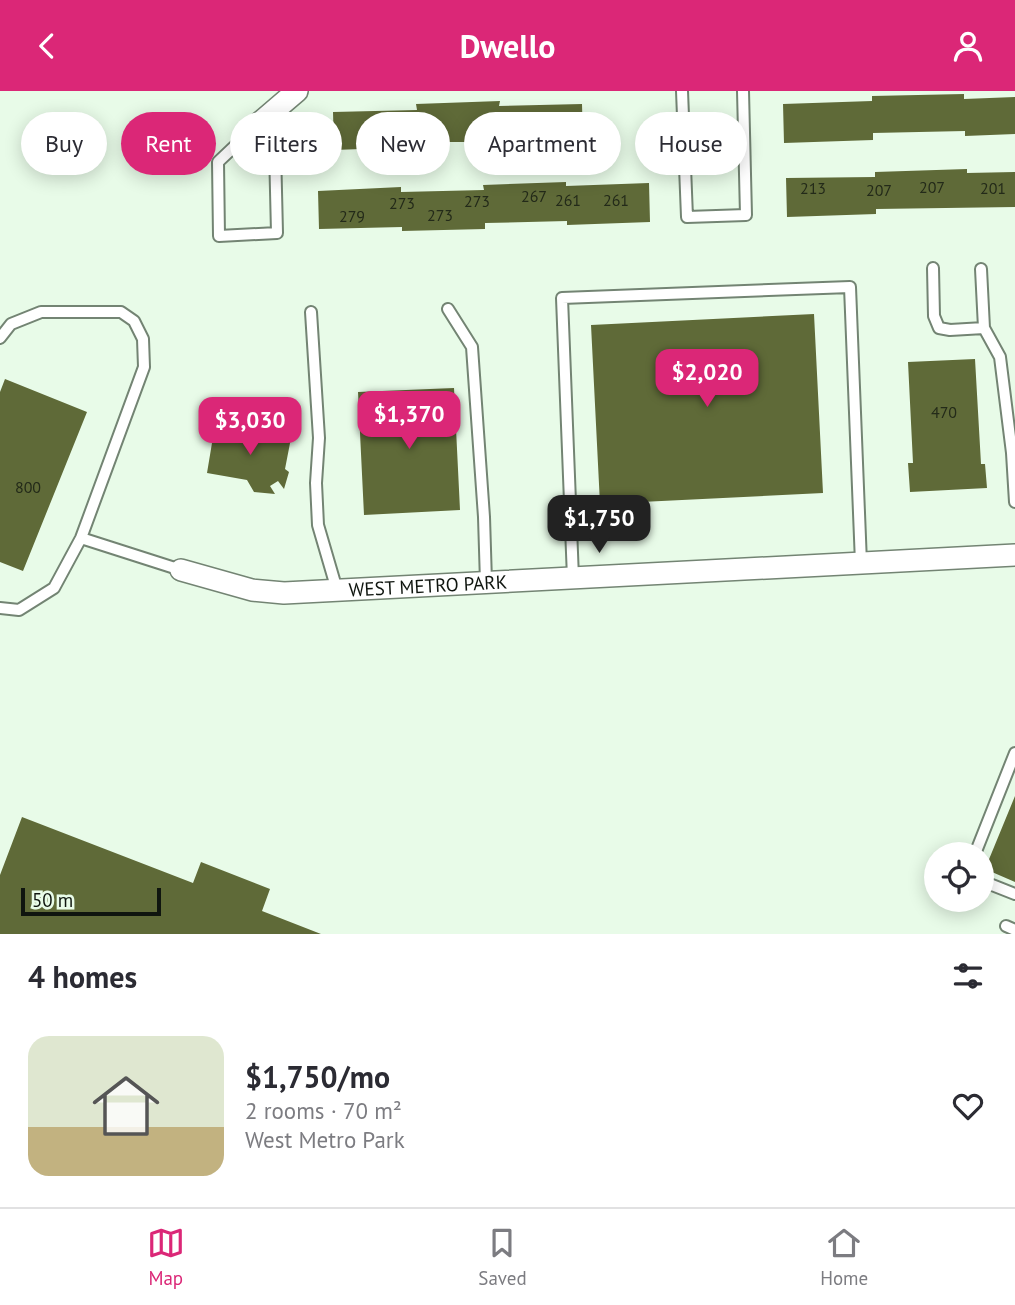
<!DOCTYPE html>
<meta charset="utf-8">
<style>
:root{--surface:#fff;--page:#f2f2f3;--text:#2b2b33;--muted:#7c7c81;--line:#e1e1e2;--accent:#db2777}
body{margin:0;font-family:"PT Sans",sans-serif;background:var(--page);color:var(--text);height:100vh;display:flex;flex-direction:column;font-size:26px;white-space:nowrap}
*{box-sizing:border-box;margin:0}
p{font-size:23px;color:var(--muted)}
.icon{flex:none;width:38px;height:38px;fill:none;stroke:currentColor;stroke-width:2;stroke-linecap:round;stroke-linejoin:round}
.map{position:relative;height:843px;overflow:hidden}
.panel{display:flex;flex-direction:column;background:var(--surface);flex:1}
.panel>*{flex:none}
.banner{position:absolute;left:21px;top:21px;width:973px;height:63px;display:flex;gap:14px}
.buttons{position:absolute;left:924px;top:751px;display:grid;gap:14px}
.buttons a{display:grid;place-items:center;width:70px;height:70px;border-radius:50%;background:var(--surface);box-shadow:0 4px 18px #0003;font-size:35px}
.scale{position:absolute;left:21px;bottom:18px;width:140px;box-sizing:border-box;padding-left:7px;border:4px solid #0f150f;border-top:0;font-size:19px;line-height:24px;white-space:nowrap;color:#0f150f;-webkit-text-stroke:5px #e8fbe8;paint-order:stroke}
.price{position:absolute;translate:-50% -60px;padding:0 16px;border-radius:14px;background:var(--accent);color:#fff;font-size:23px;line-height:46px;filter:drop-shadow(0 2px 4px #0008)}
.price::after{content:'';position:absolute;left:50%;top:42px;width:21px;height:16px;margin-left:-10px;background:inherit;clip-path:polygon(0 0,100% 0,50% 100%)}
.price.current{background:#222;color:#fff}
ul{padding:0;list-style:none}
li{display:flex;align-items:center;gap:21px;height:175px;padding:0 28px}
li+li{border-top:2px solid var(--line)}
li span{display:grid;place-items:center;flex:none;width:196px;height:140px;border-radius:21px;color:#555}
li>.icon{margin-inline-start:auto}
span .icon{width:84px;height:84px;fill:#fffc;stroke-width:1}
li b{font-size:30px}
h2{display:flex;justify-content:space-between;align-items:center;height:84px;padding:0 28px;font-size:30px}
.pill{padding:0 24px;border-radius:32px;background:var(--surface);box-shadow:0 4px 18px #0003;font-size:24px;line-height:63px}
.pill.current{background:var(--accent);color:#fff}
header{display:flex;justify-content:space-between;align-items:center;height:91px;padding:0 28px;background:var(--accent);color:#fff;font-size:32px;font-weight:800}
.menu{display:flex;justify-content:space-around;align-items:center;height:98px;border-top:2px solid var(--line);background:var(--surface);font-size:19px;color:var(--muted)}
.menu a{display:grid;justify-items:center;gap:4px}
.menu .current{color:var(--accent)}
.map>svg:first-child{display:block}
.building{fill:#5f6a38}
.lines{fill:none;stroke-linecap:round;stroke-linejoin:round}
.lane-casing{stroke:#738473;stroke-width:14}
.street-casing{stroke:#738473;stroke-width:24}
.lane{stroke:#fff;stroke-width:10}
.street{stroke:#fff;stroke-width:21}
.labels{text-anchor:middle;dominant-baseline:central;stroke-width:5;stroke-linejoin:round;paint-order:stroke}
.number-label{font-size:16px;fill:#232a19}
.street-label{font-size:19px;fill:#0f150f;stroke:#e8fbe8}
</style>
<header><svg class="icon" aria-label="back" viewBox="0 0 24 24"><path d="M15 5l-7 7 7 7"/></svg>Dwello<svg class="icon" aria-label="person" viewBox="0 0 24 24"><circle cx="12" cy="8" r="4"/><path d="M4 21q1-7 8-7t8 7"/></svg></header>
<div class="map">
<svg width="1015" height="843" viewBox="0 0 1015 843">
<rect width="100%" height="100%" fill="#e8fbe8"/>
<path class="building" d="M964,3V8L1015,6V43L965,45V40L873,42V49L784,52L783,13L872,10V5Z
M500,10L499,15L582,13L583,51H418V56L334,59L333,21L417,19L416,13Z
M967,78V82L1015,81V116L876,118V123L787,126L786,87L875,86V81Z
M566,91V95L649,92L650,131L567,134V130L485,132V138L402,140V136L319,138L318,100L401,96V101L484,99L483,94Z
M814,223L823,402L600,413L591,234Z
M975,268L981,373H985L987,397L910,401L908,372H913L908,271Z
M5,288L87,321L23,480L0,471V301Z
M454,297L460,419L364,424L358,301Z
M215,334L291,347L285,378L289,381L284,398L278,390L270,395L275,403L254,401L247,389L207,382Z
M1015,705V791L985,778Z
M22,726L193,792L201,771L270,798L262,820L321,843H0V784Z"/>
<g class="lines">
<defs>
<path id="lane" d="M682,0L687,126L746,124L743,0
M256,35L275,58L277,142L219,145L218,71Z
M933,177L934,225L939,237L950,239L984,237
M981,178L984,237L1000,266L1012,362L1015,411
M448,218L472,256L484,426L486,491
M311,221L319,347L316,392L318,434L337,499
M0,247L11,233L41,221H121L134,230L143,248L144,276L81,447L54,497L19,519L0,517
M81,447L181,479
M573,487L562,207L850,196L861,472
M975,763L1015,662
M982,790L1015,803
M1006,835L1015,839"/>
<g id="street">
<path d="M256,35L297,0"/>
<path id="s1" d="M181,479L252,499L284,502L1015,464"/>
</g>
</defs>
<use href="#lane" class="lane-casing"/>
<use href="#street" class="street-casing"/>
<use href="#lane" class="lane"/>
<use href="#street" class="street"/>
</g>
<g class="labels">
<g class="number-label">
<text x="932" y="96">207</text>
<text x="813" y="97">213</text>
<text x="993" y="97">201</text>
<text x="879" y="99">207</text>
<text x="534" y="105">267</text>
<text x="568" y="109">261</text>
<text x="616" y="109">261</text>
<text x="477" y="110">273</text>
<text x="402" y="112">273</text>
<text x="440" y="124">273</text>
<text x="352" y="125">279</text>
<text x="944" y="321">470</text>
<text x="28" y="396">800</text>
</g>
<g class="street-label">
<text stroke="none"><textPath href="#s1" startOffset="250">WEST METRO PARK</textPath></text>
</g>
</g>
</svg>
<div class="buttons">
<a><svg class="icon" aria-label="locate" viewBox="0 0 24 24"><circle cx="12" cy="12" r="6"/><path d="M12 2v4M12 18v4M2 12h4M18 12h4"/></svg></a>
</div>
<div class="scale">50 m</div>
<b class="price" style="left:707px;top:318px">$2,020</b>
<b class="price" style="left:409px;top:360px">$1,370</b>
<b class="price" style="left:250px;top:366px">$3,030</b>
<b class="price current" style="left:599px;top:464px">$1,750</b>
<div class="banner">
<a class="pill">Buy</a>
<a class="pill current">Rent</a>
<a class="pill">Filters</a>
<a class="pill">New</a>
<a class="pill">Apartment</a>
<a class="pill">House</a>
</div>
</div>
<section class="panel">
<h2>4 homes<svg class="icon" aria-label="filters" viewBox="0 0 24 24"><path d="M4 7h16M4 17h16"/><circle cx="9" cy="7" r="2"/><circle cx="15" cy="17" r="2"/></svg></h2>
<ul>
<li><span style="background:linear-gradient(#dfe7d0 65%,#c2b280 0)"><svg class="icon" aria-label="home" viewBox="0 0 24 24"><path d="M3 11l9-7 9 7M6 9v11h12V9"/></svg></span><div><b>$1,750/mo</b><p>2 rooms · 70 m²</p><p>West Metro Park</p></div><svg class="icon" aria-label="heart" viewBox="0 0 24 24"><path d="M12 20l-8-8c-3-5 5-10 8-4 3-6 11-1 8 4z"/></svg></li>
</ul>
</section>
<nav class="menu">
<a class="current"><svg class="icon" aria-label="map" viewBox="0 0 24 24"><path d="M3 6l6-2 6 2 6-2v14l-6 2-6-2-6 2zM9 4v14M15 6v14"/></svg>Map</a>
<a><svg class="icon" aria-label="saved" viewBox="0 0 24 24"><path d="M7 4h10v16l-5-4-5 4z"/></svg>Saved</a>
<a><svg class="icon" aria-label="home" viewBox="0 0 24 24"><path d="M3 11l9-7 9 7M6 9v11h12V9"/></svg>Home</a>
</nav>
